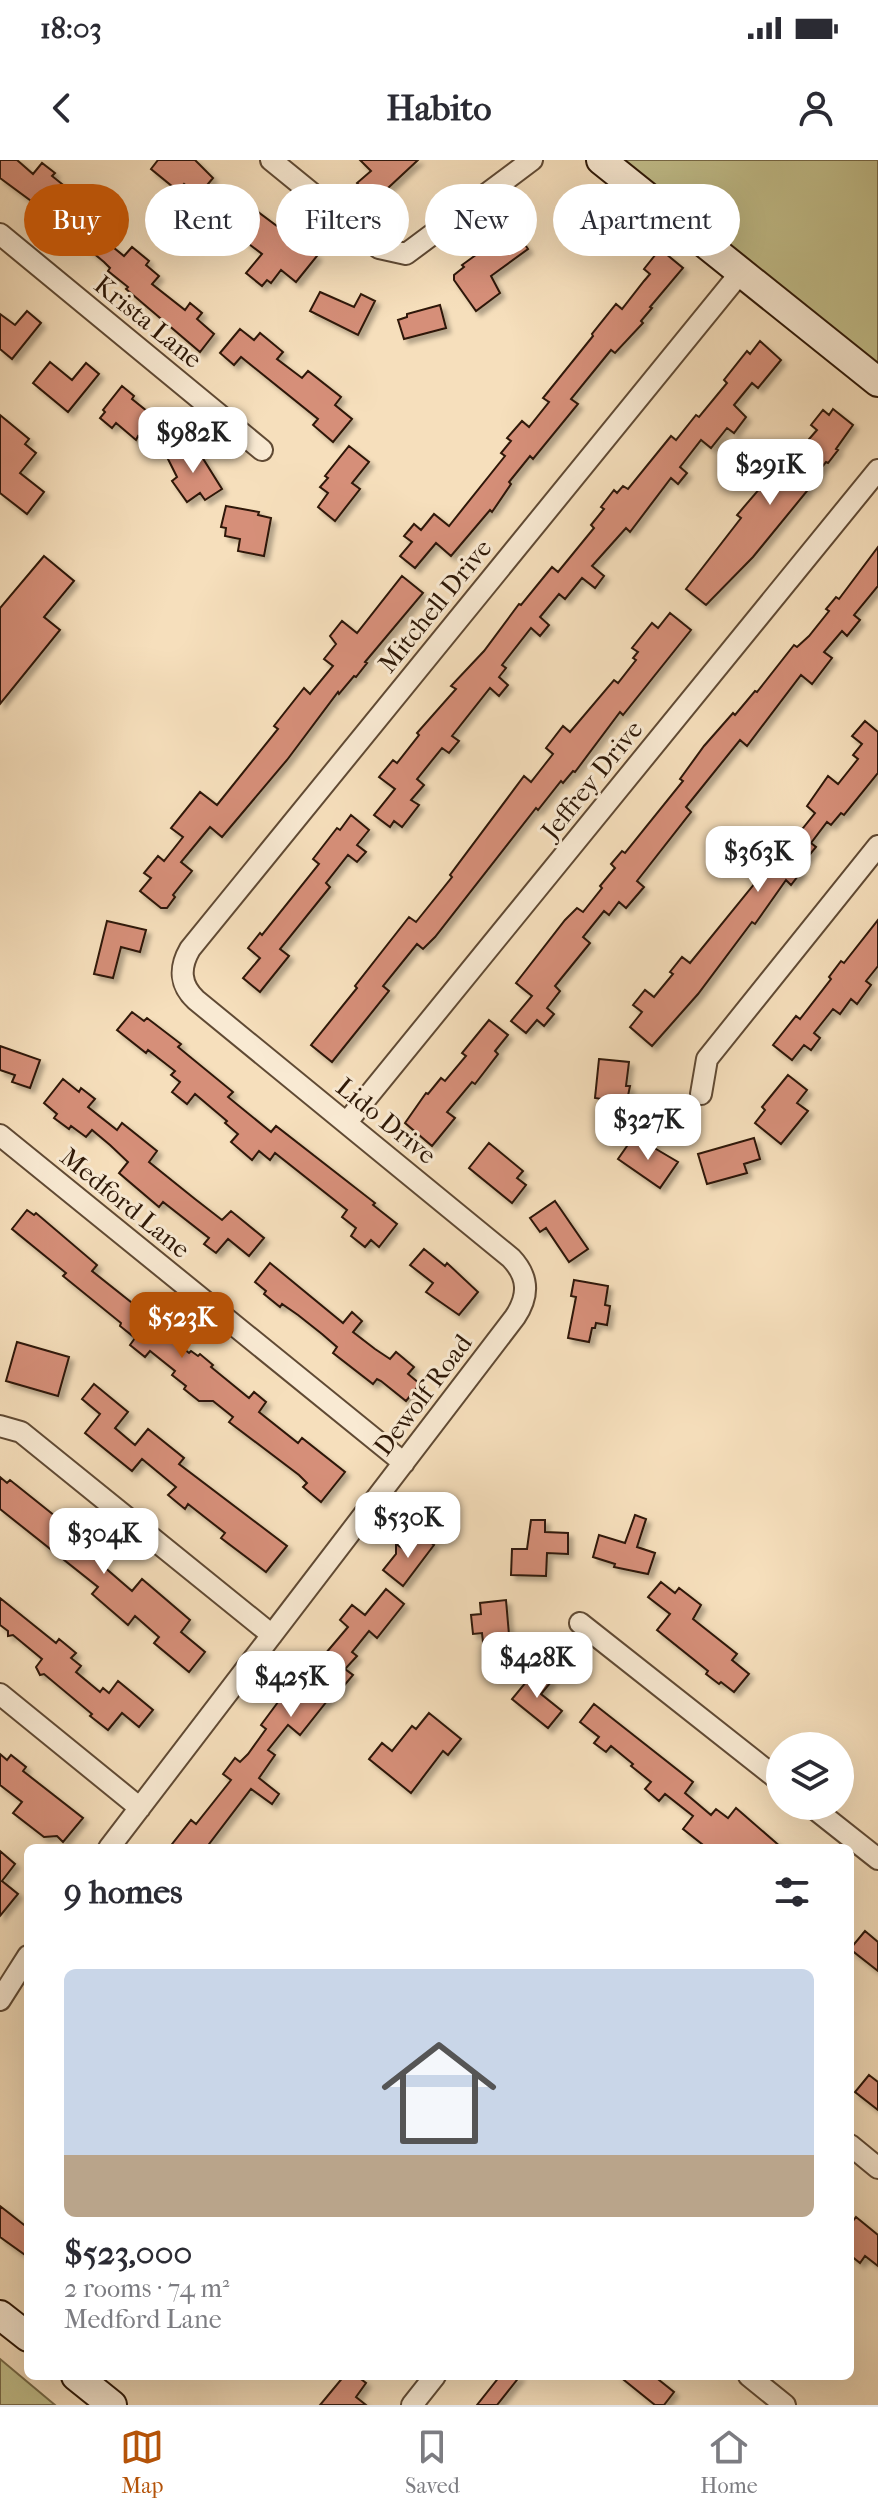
<!DOCTYPE html>
<meta charset="utf-8">
<style>
:root{--surface:#fff;--page:#f2f2f3;--text:#2b2b33;--muted:#7c7c81;--line:#e1e1e2;--accent:#b45309}
body{margin:0;font-family:"IM FELL French Canon",serif;background:var(--page);color:var(--text);height:100vh;display:flex;flex-direction:column;font-size:30px;white-space:nowrap}
*{box-sizing:border-box;margin:0}
p{font-size:26px;color:var(--muted)}
.icon{flex:none;width:44px;height:44px;fill:none;stroke:currentColor;stroke-width:2;stroke-linecap:round;stroke-linejoin:round}
.map{position:relative;flex:1;overflow:hidden}
.sheet{position:absolute;left:24px;top:1684px;width:830px;height:536px;display:flex;flex-direction:column;background:var(--surface);border-radius:12px;box-shadow:0 8px 32px #0002}
.sheet>*{flex:none}
.banner{position:absolute;left:24px;top:24px;width:830px;height:72px;display:flex;gap:16px}
.buttons{position:absolute;left:766px;top:1572px;display:grid;gap:16px}
.buttons a{display:grid;place-items:center;width:88px;height:88px;border-radius:50%;background:var(--surface);box-shadow:0 8px 32px #0002;font-size:40px}
.price{position:absolute;translate:-50% -68px;padding:0 18px;border-radius:16px;background:#fff;color:#222;font-size:26px;line-height:52px;filter:drop-shadow(0 2px 4px #0008)}
.price::after{content:'';position:absolute;left:50%;top:48px;width:24px;height:18px;margin-left:-12px;background:inherit;clip-path:polygon(0 0,100% 0,50% 100%)}
.price.current{background:var(--accent);color:#fff}
ul{padding:0;list-style:none}
li{display:grid;align-content:center;gap:16px;height:424px;padding:0 40px}
li+li{border-top:2px solid var(--line)}
li span{display:grid;place-items:center;height:248px;border-radius:12px;color:#555}
li>.icon{margin-inline-start:auto}
span .icon{width:144px;height:144px;fill:#fffc;stroke-width:1}
li b{font-size:34px}
h2{display:flex;justify-content:space-between;align-items:center;height:96px;padding:0 40px;font-size:34px}
.chip{padding:0 28px;border-radius:36px;background:var(--surface);box-shadow:0 8px 32px #0002;font-size:28px;line-height:72px}
.chip.current{background:var(--accent);color:#fff}
.status{display:flex;justify-content:space-between;align-items:center;height:56px;padding:0 40px;background:var(--surface);direction:ltr}
.status svg{height:22px;fill:currentColor}
header{display:flex;justify-content:space-between;align-items:center;height:104px;padding:0 40px;background:var(--surface);font-size:36px;font-weight:700}
.tabs{display:flex;justify-content:space-around;align-items:center;height:112px;border-top:2px solid var(--line);background:var(--surface);font-size:22px;color:var(--muted)}
.tabs a{display:grid;justify-items:center;gap:4px}
.tabs .current{color:var(--accent)}
.map>svg:first-child{display:block}
.green{fill:#c3c08c;stroke:#786c4a;stroke-width:2}
.building{fill:#d68f79;stroke:#2e1807;stroke-width:2;filter:url(#shadow)}
.lines{fill:none;stroke-linecap:round;stroke-linejoin:round}
.street-casing{stroke:#604a34;stroke-width:24}
.secondary-casing{stroke:#2e1807;stroke-width:32}
.street{stroke:#f9ead3;stroke-width:20}
.secondary{stroke:#f9ead3;stroke-width:28}
.labels{text-anchor:middle;dominant-baseline:central;stroke-width:6;stroke-linejoin:round;paint-order:stroke}
.street-label{font-size:26px;fill:#2e1807;stroke:#f9ead3}
</style>
<div class="status"><b>18:03</b><svg viewBox="0 0 49 12"><path d="M0 12V9h3v3zM5 12V6h3v6zM10 12V3h3v9zM15 12V0h3v12zM26 1h20v11H26zM47 4h2v5h-2z"/></svg></div>
<header><svg class="icon" aria-label="back" viewBox="0 0 24 24"><path d="M15 5l-7 7 7 7"/></svg>Habito<svg class="icon" aria-label="person" viewBox="0 0 24 24"><circle cx="12" cy="8" r="4"/><path d="M4 21q1-7 8-7t8 7"/></svg></header>
<div class="map">
<svg width="878" height="2245" viewBox="0 0 878 2245">
<defs>
<filter id="shadow"><feDropShadow dx="4.5" dy="4.5" stdDeviation="2" flood-color="#0004"/></filter>
</defs>
<rect width="100%" height="100%" fill="#f6dfbc"/>
<filter id="stains"><feTurbulence type="fractalNoise" baseFrequency=".0025" numOctaves="4"/><feColorMatrix values="0 0 0 0 .2 0 0 0 0 .09 0 0 0 0 .02 0 0 0 .5 -.17"/></filter>
<radialGradient id="worn" r=".72"><stop offset=".6" stop-color="#630" stop-opacity="0"/><stop offset="1" stop-color="#630" stop-opacity=".3"/></radialGradient>
<path class="green" d="M616,0H878V211Z
M0,2199L55,2245H0Z"/>
<path class="building" d="M0,0H17L33,14L42,3L55,13L52,16L108,61L97,74L124,96L132,87L149,101L146,105L159,116L152,124L185,150L190,143L202,153L197,159L214,174L200,192L126,129L128,127L108,111L110,108L104,102L68,72L66,75L43,56L46,52L0,18Z
M158,0H195L213,18L208,24L231,44L235,39L244,46L246,43L317,96L296,122L281,110L271,123L267,120L262,126L246,113L262,94L232,71L226,78L201,60L210,45L184,24L178,31L151,9Z
M360,0H418L374,41L357,23L371,11Z
M513,68L528,89L491,116L500,133L476,151L454,120V115L464,107L462,105Z
M660,89L683,108L650,147L652,148L641,161L643,163L615,193L611,190L571,239L578,244L533,299L530,296L509,322L511,324L492,352L490,350L451,396L436,383L415,408L400,396L412,382L404,376L414,364L421,370L434,354L449,366L505,296L501,293L511,281L507,278L522,261L529,267L549,242L543,238L593,176L592,174L616,144L622,149L644,121L650,114L644,109Z
M320,132L354,147L361,134L375,141L358,175L310,151Z
M440,145L446,168L404,179L398,160L407,157V154Z
M27,151L41,163L12,199L0,189V154L15,165Z
M240,169L254,180L260,173L283,192L277,199L302,218L308,211L341,237L335,245L352,259L333,282L313,265L318,259L241,197L234,205L220,193Z
M760,181L781,200L758,228L752,223L734,245L746,257L734,273L727,268L711,288L701,280L680,307L687,313L678,324L671,318L630,372L626,368L592,406L604,416L595,428L582,418L565,439L559,434L540,457L549,465L540,476L531,468L502,505L506,508L499,517L508,525L499,536L490,528L452,576L459,581L449,593L442,588L417,619L424,625L411,640L419,645L402,667L394,661L390,667L374,655L395,629L379,617L393,600L397,603L419,575L417,573L456,529L451,526L484,491L519,444L521,445L552,407L558,412L594,368L591,365L604,349L601,347L614,330L617,333L623,326L628,329L671,276L676,280L696,255L699,257L727,223L724,220L747,191L750,194Z
M50,202L72,220L86,203L99,214L68,252L33,223Z
M122,226L134,236L132,239L158,260L143,280L138,276L136,280L116,263L112,268L100,258L105,252L103,250Z
M833,249L853,265L836,289L838,290L828,303L826,302L804,329L807,331L753,397L706,445L686,429L741,358L737,355L779,306L783,309L817,270L811,265L823,250L829,255Z
M0,255L29,279L25,284L36,293L20,313L44,332L27,354L0,333Z
M186,286L191,293L197,289L222,329L205,340L200,333L187,342L172,321L177,317L168,299Z
M349,286L369,302L352,323L360,329L335,361L318,347L328,333L320,327L328,318L325,316Z
M226,346L259,352L258,355L271,358L264,396L238,391L240,379L225,376L226,368L221,367Z
M878,387V426L854,455L860,460L847,476L842,471L824,492L832,498L812,524L801,515L747,586L740,580L686,647L691,652L637,721L644,727L626,748L619,742L609,755L604,751L583,777L590,783L555,826L560,831L547,848L554,854L544,866L537,860L526,873L511,861L532,836L516,823L565,760L577,748L583,752L602,728L600,726L615,708L611,704L622,691L625,693L683,621L680,619L704,586L733,553L735,555L755,531L757,532L794,485L797,487L809,476L829,451L826,449L836,437L839,439Z
M44,396L74,421L44,457L60,470L0,544V448Z
M402,416L423,433L365,502L367,503L356,517L354,516L339,534L338,532L287,600L222,677L210,667L181,702L192,711L173,735L175,737L167,748H161L140,731L151,718L144,713L158,696L164,701L183,677L171,668L200,632L217,645L278,569L274,566L304,528L310,534L333,506L324,499L336,484L330,476L342,461L357,473Z
M670,453L691,470L623,555L620,552L575,612L573,611L563,623L561,621L538,650L536,648L435,777L423,789L417,784L383,826L389,831L332,902L311,885L357,828L355,826L409,757L416,762L452,717L450,715L524,616L531,622L553,594L546,588L563,566L570,572L614,520L618,523L636,500L633,498L638,492L632,488L652,463L658,468Z
M865,561L878,572V613L844,655L841,653L831,665L827,662L811,683L816,687L798,709L801,712L791,725L786,720L755,764L752,762L698,834L652,886L630,867L642,852L633,845L645,830L654,837L673,814L670,812L682,797L690,803L768,707L775,696L769,692L782,676L788,681L796,671L799,673L815,653L807,646L828,616L838,624L858,599L853,595L862,584L852,576Z
M351,655L369,670L357,685L366,692L357,702L348,695L326,723L330,727L280,789L289,796L260,832L243,818L260,798L248,788L260,773L262,775L319,704L313,699L337,668L340,670Z
M878,760V806L866,821L871,825L857,844L851,839L840,854L833,849L814,873L820,878L811,890L804,885L792,900L773,885L796,856L800,859L831,819L829,817L841,801L844,803Z
M107,761L146,770L140,792L121,787L113,818L94,814Z
M132,852L144,861L147,858L181,884L178,887L233,932L228,937L271,972L276,966L375,1043L373,1045L397,1064L379,1087L371,1080L365,1087L351,1076L356,1068L342,1057L347,1050L275,993L270,1000L259,991L252,1000L231,982L238,974L225,963L227,961L195,934L187,944L172,932L180,922L171,915L175,911L148,890L146,893L117,870Z
M489,860L508,875L495,891L498,894L475,924L472,922L447,952L455,958L432,986L405,963L426,933L428,934L441,918L445,921L466,896L462,893Z
M0,886L40,900L30,928L12,922L15,915L0,910Z
M599,899L629,902L626,926H630L623,960L600,957L602,939L595,938Z
M788,915L807,930L797,943L808,951L781,984L755,963L765,950L762,947Z
M63,919L79,932L81,928L95,939L88,947L117,970L122,963L157,991L149,1002L195,1039L222,1060L231,1051L264,1078L249,1096L228,1079L216,1093L204,1084L209,1078L163,1042L159,1047L119,1013L128,1002L110,985L92,970L86,977L71,966L69,969L54,958L57,954L44,943Z
M634,976L678,1002L660,1028L618,999Z
M754,978L760,999L744,1004L747,1013L707,1024L698,994Z
M489,983L523,1011L517,1018L526,1025L512,1043L469,1008Z
M555,1041L588,1089L569,1102L546,1068L540,1072L530,1058Z
M27,1050L34,1055L36,1053L97,1105L92,1111L136,1146L138,1143L153,1155L149,1160L152,1163L189,1193L191,1191L198,1196L200,1194L213,1205L211,1207L249,1238L254,1232L266,1242L259,1252L298,1283L302,1278L345,1312L321,1342L303,1327L307,1323L299,1315L229,1262L233,1257L213,1241H199L184,1229L186,1226L172,1215L175,1211L150,1191L145,1197L130,1185L135,1178L120,1166L121,1163L63,1116L66,1113L12,1069Z
M424,1089L445,1106L447,1103L478,1132L459,1155L426,1132L433,1123L410,1105Z
M270,1103L343,1163L352,1152L362,1161L353,1172L375,1189L390,1199L396,1192L414,1207L408,1214L420,1224L406,1241L381,1221L377,1219L373,1224L333,1193L337,1187L322,1174L298,1155L282,1144L280,1147L264,1134L266,1131L255,1122Z
M574,1120L608,1126L605,1145L610,1146L607,1165L596,1163L595,1168H592L589,1182L568,1178L576,1137L571,1136Z
M17,1182L69,1197L58,1236L6,1221Z
M94,1224L128,1252L115,1268L135,1285L148,1269L184,1298L179,1304L287,1386L266,1412L221,1378L225,1373L188,1344L185,1349L168,1335L176,1327L142,1299L132,1311L85,1273L100,1254L82,1239Z
M0,1317L7,1323L10,1320L100,1392L95,1399L132,1431L142,1419L190,1460L181,1472L205,1492L189,1512L154,1483L159,1477L135,1456L128,1465L92,1434L98,1427L0,1349Z
M635,1355L646,1359L637,1387L655,1393L648,1414L614,1407L615,1404L593,1397L599,1375L625,1383Z
M531,1360H545V1372L568,1373V1394L547,1393L546,1416L511,1415L512,1389H527Z
M420,1374L434,1385L403,1426L383,1410L396,1394V1384L406,1391Z
M661,1422L675,1433L679,1428L701,1445L693,1459L737,1494L732,1500L749,1514L734,1532L721,1522L719,1524L706,1514L708,1511L657,1470L670,1454L648,1437Z
M386,1429L404,1444L377,1478L369,1471L352,1492L357,1496L345,1509L353,1515L338,1533L335,1531L300,1575L288,1565L268,1590L275,1595L259,1618L279,1634L272,1644L251,1629L206,1688H169L191,1660L196,1664L231,1620L223,1614L235,1598L240,1602L248,1594L266,1569L261,1565L284,1534L315,1496L320,1500L348,1467L340,1460L352,1445L365,1455Z
M0,1438L56,1483L59,1479L76,1493L71,1498L81,1506L76,1512L100,1532L103,1528L109,1533L118,1521L153,1550L139,1567L122,1553L108,1570L90,1556L92,1554L44,1514L40,1515L36,1507L42,1499L13,1475L8,1476V1471L0,1465Z
M506,1440L511,1498L485,1501L482,1473L473,1474L471,1455L481,1454L480,1443Z
M536,1510L551,1522L541,1534L562,1551L548,1568L512,1539Z
M594,1544L693,1622L685,1633L711,1655L716,1649L728,1658L736,1648L782,1688H707L683,1669L693,1656L665,1634L659,1641L645,1629L651,1622L631,1606L633,1604L611,1586L606,1592L594,1583L599,1577L580,1562Z
M429,1553L461,1579L448,1595L443,1591L411,1633L369,1599L382,1583L392,1591L412,1566L416,1569Z
M0,1594L7,1600L11,1595L26,1607L23,1611L83,1658L63,1682L57,1676L44,1677L13,1653L22,1642L0,1625Z
M0,1691L15,1704L2,1721L18,1734L0,1756Z
M865,1771L878,1782V1811L850,1789Z
M869,1915L878,1922V1950L855,1932Z
M0,2046L28,2068V2097L0,2077Z
M856,2057L878,2075V2106L865,2096L860,2103L850,2095V2065Z
M344,2216H357L366,2223L356,2237L366,2245H320Z
M500,2216H520L497,2245H477Z
M619,2216H654L674,2232L664,2245H655Z"/>
<g class="lines">
<defs>
<path id="street" d="M271,0L379,88L406,94L532,0
M0,74L262,290
M701,934L707,899L878,686
M347,962L878,310
M0,975L404,1303
M0,1266L21,1272L272,1475
M580,1463L780,1621
M0,1534L140,1648
M811,1646L878,1699
M109,1688L515,1157C529,1136 529,1117 511,1098L196,840C180,825 179,808 190,789L741,112
M0,1840L28,1796
M850,1985L878,2008
M749,2216L785,2245
M412,2245L435,2216"/>
<path id="secondary" d="M601,0L878,222
M0,2155L28,2177
M76,2216L112,2245"/>
</defs>
<use href="#street" class="street-casing"/>
<use href="#secondary" class="secondary-casing"/>
<use href="#street" class="street"/>
<use href="#secondary" class="secondary"/>
</g>
<g class="labels">
<g class="street-label">
<text transform="translate(148 162) rotate(39)">Krista Lane</text>
<text transform="translate(435 446) rotate(-51)">Mitchell Drive</text>
<text transform="translate(592 620) rotate(-51)">Jeffrey Drive</text>
<text transform="translate(386 961) rotate(39)">Lido Drive</text>
<text transform="translate(125 1043) rotate(39)">Medford Lane</text>
<text transform="translate(423 1235) rotate(-53)">Dewolf Road</text>
</g>
</g>
<rect width="100%" height="100%" filter="url(#stains)"/>
<rect width="100%" height="100%" fill="url(#worn)"/>
</svg>
<div class="buttons">
<a><svg class="icon" aria-label="layers" viewBox="0 0 24 24"><path d="M12 4l9 5-9 5-9-5zM3 14l9 5 9-5"/></svg></a>
</div>
<b class="price" style="left:193px;top:315px">$982K</b>
<b class="price" style="left:770px;top:347px">$291K</b>
<b class="price" style="left:758px;top:734px">$363K</b>
<b class="price" style="left:648px;top:1002px">$327K</b>
<b class="price current" style="left:182px;top:1200px">$523K</b>
<b class="price" style="left:408px;top:1400px">$530K</b>
<b class="price" style="left:104px;top:1416px">$304K</b>
<b class="price" style="left:537px;top:1540px">$428K</b>
<b class="price" style="left:291px;top:1559px">$425K</b>
<div class="banner">
<a class="chip current">Buy</a>
<a class="chip">Rent</a>
<a class="chip">Filters</a>
<a class="chip">New</a>
<a class="chip">Apartment</a>
</div>
<section class="sheet">
<h2>9 homes<svg class="icon" aria-label="filters" viewBox="0 0 24 24"><path d="M4 7h16M4 17h16"/><circle cx="9" cy="7" r="2"/><circle cx="15" cy="17" r="2"/></svg></h2>
<ul>
<li><span style="background:linear-gradient(#c9d6e8 75%,#b9a48a 0)"><svg class="icon" aria-label="home" viewBox="0 0 24 24"><path d="M3 11l9-7 9 7M6 9v11h12V9"/></svg></span><div><b>$523,000</b><p>2 rooms · 74 m²</p><p>Medford Lane</p></div></li>
</ul>
</section>
</div>
<nav class="tabs">
<a class="current"><svg class="icon" aria-label="map" viewBox="0 0 24 24"><path d="M3 6l6-2 6 2 6-2v14l-6 2-6-2-6 2zM9 4v14M15 6v14"/></svg>Map</a>
<a><svg class="icon" aria-label="saved" viewBox="0 0 24 24"><path d="M7 4h10v16l-5-4-5 4z"/></svg>Saved</a>
<a><svg class="icon" aria-label="home" viewBox="0 0 24 24"><path d="M3 11l9-7 9 7M6 9v11h12V9"/></svg>Home</a>
</nav>
